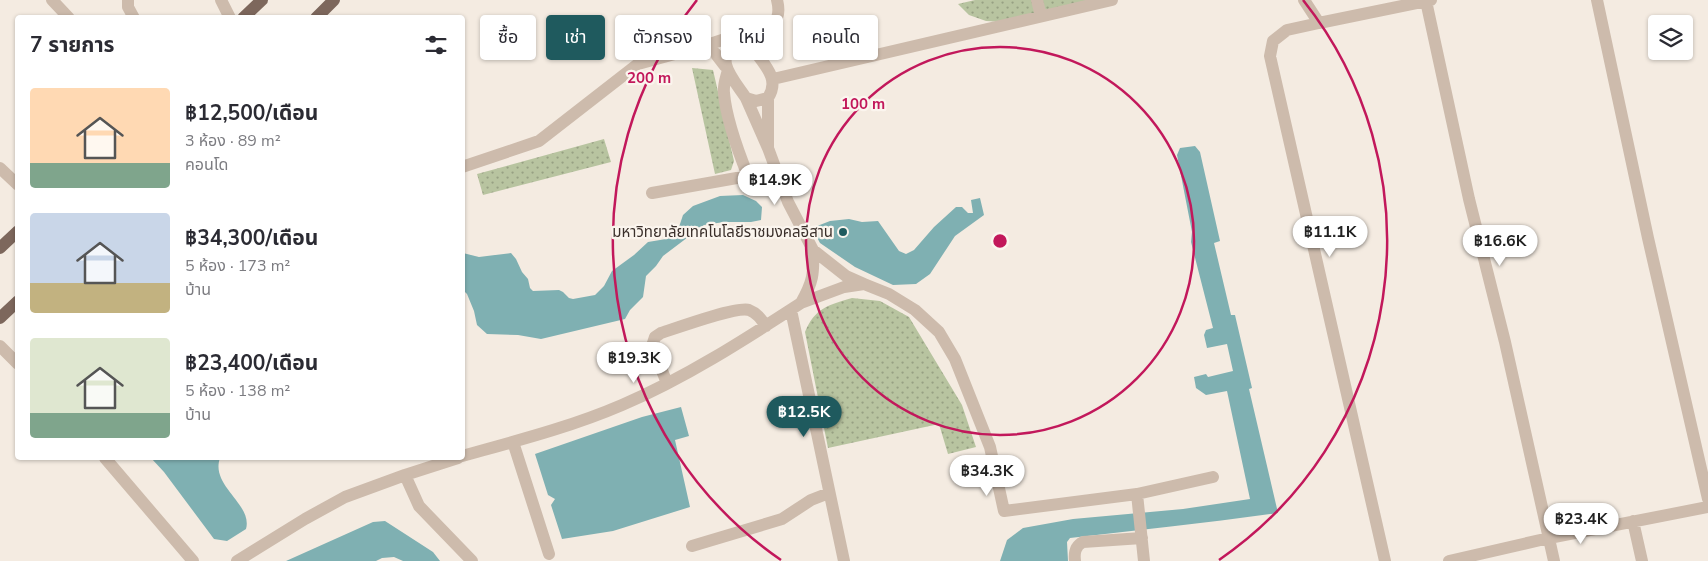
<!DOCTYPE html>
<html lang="th">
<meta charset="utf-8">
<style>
:root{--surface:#fff;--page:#f7f7f7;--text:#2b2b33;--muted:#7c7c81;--accent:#1f5a5e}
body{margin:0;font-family:"Nunito Sans","Noto Sans Thai",sans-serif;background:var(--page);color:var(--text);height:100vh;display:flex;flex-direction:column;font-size:19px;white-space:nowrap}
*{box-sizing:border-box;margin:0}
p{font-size:16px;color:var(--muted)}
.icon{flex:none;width:28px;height:28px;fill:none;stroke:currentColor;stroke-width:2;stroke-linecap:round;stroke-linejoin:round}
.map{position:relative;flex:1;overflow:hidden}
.side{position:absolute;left:15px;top:15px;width:450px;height:445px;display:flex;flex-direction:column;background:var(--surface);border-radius:5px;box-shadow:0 1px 4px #0004}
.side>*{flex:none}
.banner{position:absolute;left:480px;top:15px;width:475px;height:45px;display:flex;gap:10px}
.tools{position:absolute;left:1648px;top:15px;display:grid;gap:10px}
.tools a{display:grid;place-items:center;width:45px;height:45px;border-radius:5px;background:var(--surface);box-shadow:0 1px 4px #0004;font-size:25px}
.price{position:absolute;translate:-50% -42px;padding:0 11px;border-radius:18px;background:#fff;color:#222;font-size:16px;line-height:32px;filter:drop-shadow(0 1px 2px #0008)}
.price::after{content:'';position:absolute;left:50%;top:30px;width:15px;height:11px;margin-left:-8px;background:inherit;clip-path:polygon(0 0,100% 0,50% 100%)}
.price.active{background:var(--accent);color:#fff}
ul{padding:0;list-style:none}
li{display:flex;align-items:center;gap:15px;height:125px;padding:0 15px}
li span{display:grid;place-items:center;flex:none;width:140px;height:100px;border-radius:5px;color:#555}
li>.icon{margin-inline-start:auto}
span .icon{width:60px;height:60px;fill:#fffc;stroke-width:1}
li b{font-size:21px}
h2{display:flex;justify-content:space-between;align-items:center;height:60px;padding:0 15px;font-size:21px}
.tag{padding:0 18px;border-radius:5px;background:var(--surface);box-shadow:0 1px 4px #0004;font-size:18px;line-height:45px}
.tag.active{background:var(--accent);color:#fff}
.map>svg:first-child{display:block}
.park{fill:url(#park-dots)}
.water{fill:#7fb0b2}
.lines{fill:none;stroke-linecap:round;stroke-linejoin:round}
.minor{stroke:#cdbbac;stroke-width:12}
.major{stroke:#7d675c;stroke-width:12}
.ring{fill:none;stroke:#c2185b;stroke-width:2.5}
.poi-dot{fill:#1f5a5e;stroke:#fbf5ee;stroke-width:2}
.labels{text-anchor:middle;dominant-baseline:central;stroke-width:4.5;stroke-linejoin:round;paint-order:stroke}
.poi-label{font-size:15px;fill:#3b302b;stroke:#fbf5ee;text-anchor:end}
.centre{fill:#c2185b;stroke:#fbf5ee;stroke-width:2.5}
.ring-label{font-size:15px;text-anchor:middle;font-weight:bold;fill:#c2185b;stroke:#fbf5ee;stroke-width:4.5;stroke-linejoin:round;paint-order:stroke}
</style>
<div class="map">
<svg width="1708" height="561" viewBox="0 0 1708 561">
<defs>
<pattern id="park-dots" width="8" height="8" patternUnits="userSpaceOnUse" patternTransform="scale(1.25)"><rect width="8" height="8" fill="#b8c4a0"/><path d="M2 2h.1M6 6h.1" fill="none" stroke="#97a083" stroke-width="1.8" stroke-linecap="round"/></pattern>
</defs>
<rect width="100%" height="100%" fill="#f4ebe1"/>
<path class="park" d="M975,0H1093L1004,22L986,21L969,15L958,4Z
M692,68L713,70L734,161L731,170L715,174Z
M604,139L611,162L483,195L477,174Z
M852,298L880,301L909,317L962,405L976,447L948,454L939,424L828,448L805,332C815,308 828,305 852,298Z"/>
<path class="water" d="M1195,146L1200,152L1220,241L1214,243L1231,315H1235L1252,388L1249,389L1278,513C1208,523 1139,530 1070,538L1067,542L1068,561H1000L1007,540L1023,528L1073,519L1183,509L1250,499L1227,391L1206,395L1196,388L1194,377L1206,374L1208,377L1233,371L1227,344L1207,348L1204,335L1206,330L1213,328L1191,242L1192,232L1177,155L1180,148Z
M743,195L756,201L762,207L761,220L751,222H724L704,225L663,256L656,266L646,276L643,297L630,310L625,319L541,339L518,335L487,334L477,325L474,311L467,294L463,290V253L479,257L511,253L516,259L522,272L528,279L530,288L533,291L559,290L563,292L569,298L573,299L595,295L604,286L612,271L634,255L648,242L666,239L674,234L679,227L683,215L693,206L720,196Z
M980,198L984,215L955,236L930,274L916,284L893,285L855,267L820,243L812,228L830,221L849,219L862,222L878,221L899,251L906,254L914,250L934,227L956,207H962L968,213H973L971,200Z
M681,407L689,436L675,440L690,507L613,531L562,539L551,505L555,499L548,495L535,454L642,417Z
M151,458H220C210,486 253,504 246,529L227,541L214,539L164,472Z
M385,521L433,552L440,561H403L394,557L382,558L376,561H286L373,522Z"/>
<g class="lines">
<path class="minor" d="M52,0L69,18
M128,0V7L134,18
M221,0L230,18
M1037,0L1041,16
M1304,0L1319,23L1287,30L1273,41L1270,56L1385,561
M1597,0L1648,238L1708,499
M1426,1L1469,199L1505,342L1554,561
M1319,23L1431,0
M744,38C764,30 784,27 777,0
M742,45L752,47C763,64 781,78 768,98L756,101L746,98C734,80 709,54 742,45Z
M725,66L715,53L704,46L731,37L744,38L748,43
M728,70C726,78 723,85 724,93C726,119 738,151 748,176L775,168
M773,79L1112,0
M746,98L768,148V98
M768,148L788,202L813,250L846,276L864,284L844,287L801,303C813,282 814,274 813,250
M462,167L539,141L638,64L704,46
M0,168L18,185
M652,193L748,176
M864,284L889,294L915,310L939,332L955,359L990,447L1004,511L1137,494L1213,477
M791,310L844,561
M0,346L18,364
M667,383L652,346L655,337L661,333C676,328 737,306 749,310C757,313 761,319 766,326
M513,442L549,554
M462,456C516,441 571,427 622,405C685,378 744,340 801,303
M105,458L193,561
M405,475L419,506L472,561
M1137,494L1144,561
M1633,521L1642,561
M692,546L782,519L811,500L829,493
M237,561L305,519L345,497L405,475L458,458
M1075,561C1074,553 1075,546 1083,542L1142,538
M1449,561L1549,538L1708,507"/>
<path class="major" d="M243,18L262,0
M316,18L334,0
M0,248L18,231
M0,318L18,301"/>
</g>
<g class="ring">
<circle cx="1000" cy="241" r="194"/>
<path d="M781 560A387 387 0 0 1 697 0M1303 0A387 387 0 0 1 1219 560"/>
</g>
<circle class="poi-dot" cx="843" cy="232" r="5"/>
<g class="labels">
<g class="poi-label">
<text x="833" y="232">มหาวิทยาลัยเทคโนโลยีราชมงคลอีสาน</text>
</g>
</g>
<circle cx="1000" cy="241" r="8" class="centre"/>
<g class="ring-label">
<text x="649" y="83">200 m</text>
<text x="863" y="109">100 m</text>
</g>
</svg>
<div class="tools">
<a><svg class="icon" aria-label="layers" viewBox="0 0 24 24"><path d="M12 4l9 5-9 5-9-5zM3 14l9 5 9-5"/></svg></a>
</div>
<b class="price" style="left:775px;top:206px">฿14.9K</b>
<b class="price" style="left:1330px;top:258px">฿11.1K</b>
<b class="price" style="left:1500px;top:267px">฿16.6K</b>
<b class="price" style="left:634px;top:384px">฿19.3K</b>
<b class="price active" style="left:804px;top:438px">฿12.5K</b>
<b class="price" style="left:987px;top:497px">฿34.3K</b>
<b class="price" style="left:1581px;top:545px">฿23.4K</b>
<div class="banner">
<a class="tag">ซื้อ</a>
<a class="tag active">เช่า</a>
<a class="tag">ตัวกรอง</a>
<a class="tag">ใหม่</a>
<a class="tag">คอนโด</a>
</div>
<section class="side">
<h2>7 รายการ<svg class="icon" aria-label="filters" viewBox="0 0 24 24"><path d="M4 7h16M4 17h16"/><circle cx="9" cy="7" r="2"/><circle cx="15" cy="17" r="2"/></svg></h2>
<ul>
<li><span style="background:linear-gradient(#ffd9b3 75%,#7fa58c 0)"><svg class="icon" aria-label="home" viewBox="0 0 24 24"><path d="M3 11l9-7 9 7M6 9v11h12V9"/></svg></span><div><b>฿12,500/เดือน</b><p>3 ห้อง · 89 m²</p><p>คอนโด</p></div></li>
<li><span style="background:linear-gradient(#c9d6e8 70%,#c2b280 0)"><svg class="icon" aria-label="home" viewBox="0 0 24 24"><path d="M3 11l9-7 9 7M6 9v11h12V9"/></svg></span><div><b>฿34,300/เดือน</b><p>5 ห้อง · 173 m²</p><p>บ้าน</p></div></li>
<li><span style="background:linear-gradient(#dfe7d0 75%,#7fa58c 0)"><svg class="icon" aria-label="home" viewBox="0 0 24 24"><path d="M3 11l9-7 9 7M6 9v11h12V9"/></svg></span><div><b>฿23,400/เดือน</b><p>5 ห้อง · 138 m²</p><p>บ้าน</p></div></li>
</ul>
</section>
</div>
